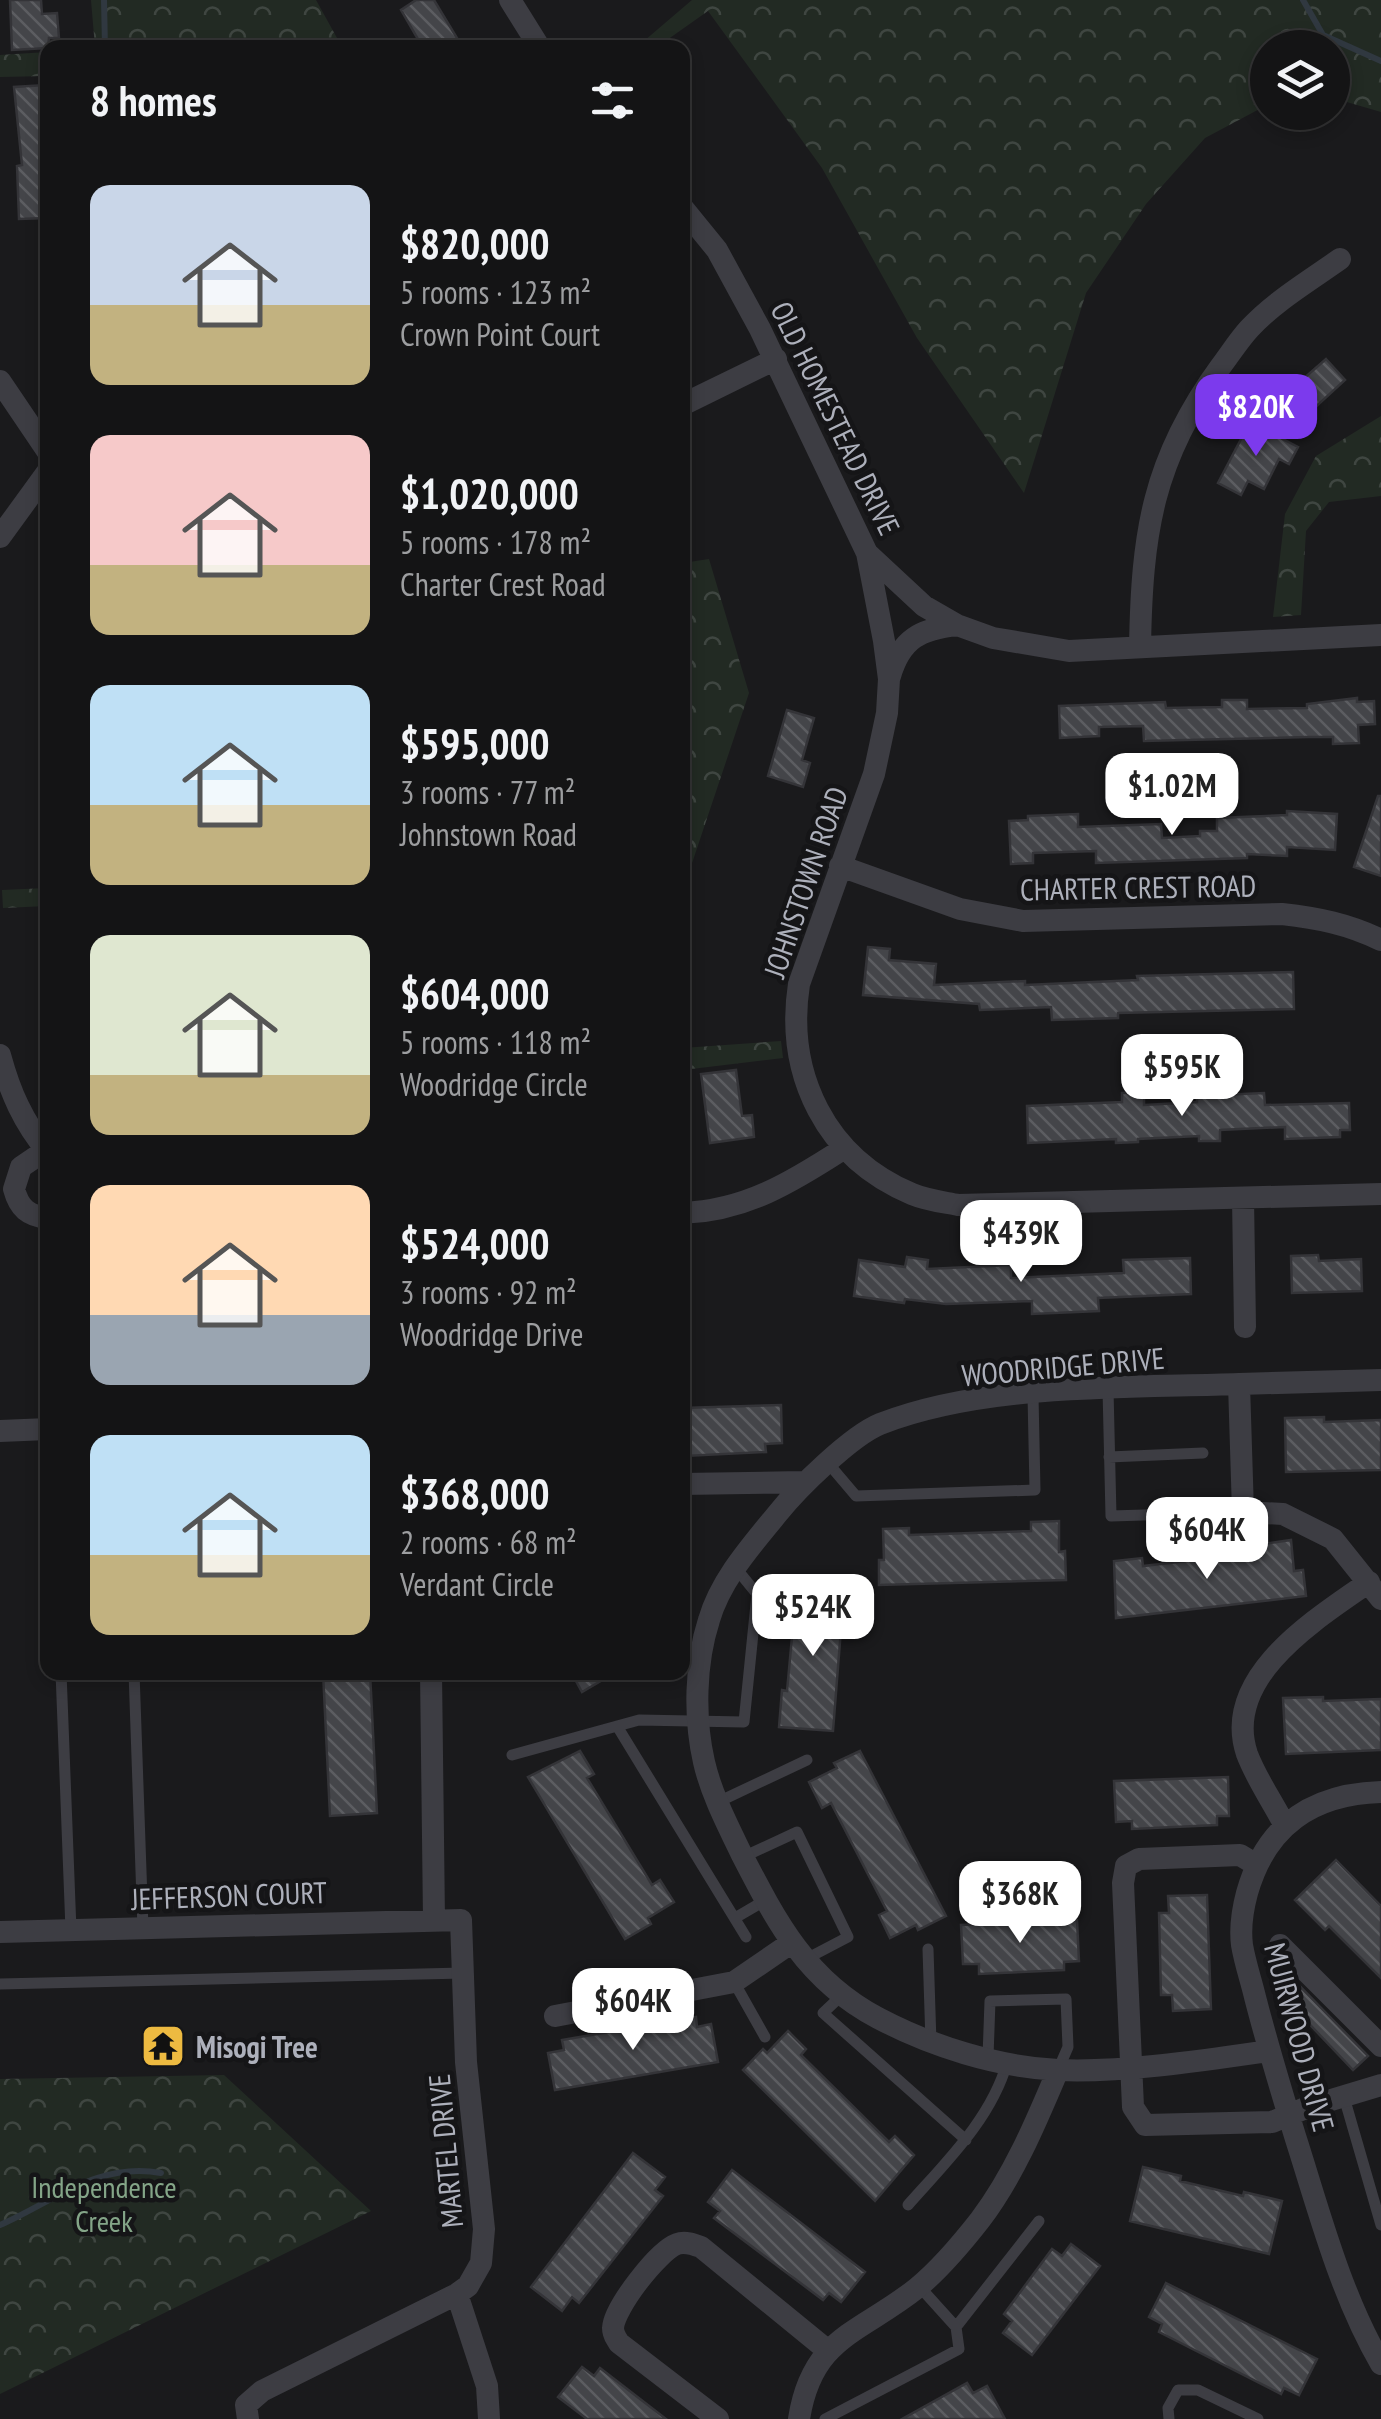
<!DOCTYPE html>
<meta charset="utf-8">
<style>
:root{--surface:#141415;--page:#1d1d1e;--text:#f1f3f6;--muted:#9d9ea0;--line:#333334;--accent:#7c3aed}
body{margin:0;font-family:"PT Sans Narrow",sans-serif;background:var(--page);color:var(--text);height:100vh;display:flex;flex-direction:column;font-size:38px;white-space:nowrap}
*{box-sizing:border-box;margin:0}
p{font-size:32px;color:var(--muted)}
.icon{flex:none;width:55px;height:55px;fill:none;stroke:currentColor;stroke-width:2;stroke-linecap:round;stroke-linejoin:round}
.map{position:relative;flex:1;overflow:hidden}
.sheet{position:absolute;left:40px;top:40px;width:650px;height:1640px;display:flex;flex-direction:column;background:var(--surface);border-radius:20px;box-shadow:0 5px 15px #0003,0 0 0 2px var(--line)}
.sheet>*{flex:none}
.buttons{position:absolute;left:1250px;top:30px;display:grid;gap:20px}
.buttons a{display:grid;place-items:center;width:100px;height:100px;border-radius:50%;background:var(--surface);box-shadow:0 5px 15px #0003,0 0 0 2px var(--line);font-size:50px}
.price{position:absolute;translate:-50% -85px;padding:0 22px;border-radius:20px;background:#fff;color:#222;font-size:32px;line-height:65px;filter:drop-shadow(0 2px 5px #0008)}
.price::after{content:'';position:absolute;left:50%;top:60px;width:30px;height:22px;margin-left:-15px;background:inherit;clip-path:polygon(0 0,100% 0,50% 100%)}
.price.current{background:var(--accent);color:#fff}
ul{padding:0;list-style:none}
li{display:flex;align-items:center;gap:30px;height:250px;padding:0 50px}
li span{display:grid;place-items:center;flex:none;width:280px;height:200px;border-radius:20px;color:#555}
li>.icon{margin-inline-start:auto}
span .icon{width:120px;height:120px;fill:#fffc;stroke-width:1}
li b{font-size:42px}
h2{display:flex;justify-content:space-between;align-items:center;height:120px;padding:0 50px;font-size:42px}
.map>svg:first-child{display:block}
.forest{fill:url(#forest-crowns)}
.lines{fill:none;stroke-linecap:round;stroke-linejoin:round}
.stream{stroke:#303840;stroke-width:6}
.building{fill:url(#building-back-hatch);stroke:#343438;stroke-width:2.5}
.service{stroke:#3d3d43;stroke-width:11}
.minor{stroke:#3d3d43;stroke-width:22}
.labels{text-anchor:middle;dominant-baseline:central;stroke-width:9;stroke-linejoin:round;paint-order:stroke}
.street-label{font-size:30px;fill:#adb0bb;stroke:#151517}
.poi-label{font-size:30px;font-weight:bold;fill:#adb0bb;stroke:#151517;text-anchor:start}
.park-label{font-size:30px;fill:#84a588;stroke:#151517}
</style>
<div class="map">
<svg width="1381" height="2419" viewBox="0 0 1381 2419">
<defs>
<pattern id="forest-crowns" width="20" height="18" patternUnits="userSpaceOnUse" patternTransform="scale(2.5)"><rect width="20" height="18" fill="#222a23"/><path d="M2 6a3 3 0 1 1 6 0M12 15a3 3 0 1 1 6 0" fill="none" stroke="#3f4641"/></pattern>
<pattern id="building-back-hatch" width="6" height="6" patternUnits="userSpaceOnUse" patternTransform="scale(2.5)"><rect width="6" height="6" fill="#444549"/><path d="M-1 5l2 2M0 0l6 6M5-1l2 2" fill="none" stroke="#5c5d61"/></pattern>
</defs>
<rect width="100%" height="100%" fill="#1a1a1c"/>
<path class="forest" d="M91,0H316L342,47H95Z
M692,0H1381V112L1333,98L1332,48H1268L1267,105L1205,138L1146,204L1086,293L1024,493L917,338L822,168L708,11L657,47H637Z
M47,52V76L0,77V55Z
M1381,416V496L1329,502L1306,531L1301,615L1273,617L1285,514L1316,456Z
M709,559L749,693L683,890V563Z
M47,888V906L3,908L2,890Z
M781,1041L783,1058L683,1070V1048Z
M224,2075L371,2211L0,2394V2079Z"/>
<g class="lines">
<path class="stream" d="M104,0L105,48
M1303,0L1323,35L1381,61
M0,2225C53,2202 99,2161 161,2173"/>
</g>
<path class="building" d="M10,0H41L42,14L57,13L59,38H49L48,48L12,50Z
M416,0H434L463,48H423L401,10Z
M45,85L48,218L19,219L17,166L22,165L14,87Z
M1326,359L1345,380L1297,424L1271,395L1288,380L1294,387Z
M1250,422L1298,447L1289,464L1279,459L1264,489L1248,481L1241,495L1218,483Z
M1357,698V702L1374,701L1375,724L1358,725L1359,743L1333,744V737H1308L1144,741L1143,726L1099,727V736L1060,738L1059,706L1165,702L1166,708L1222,707V700H1247V709L1307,708V704Z
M787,710L814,718L802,760L810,763L803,787L768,776Z
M1378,796H1381V876L1354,867Z
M1287,811L1337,814L1335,850L1287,847V856L1247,854V858L1096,863V851L1033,853V863L1011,864L1009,821L1028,820V816L1078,814V827L1161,824L1162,838L1200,836V831H1217V818L1287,815Z
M868,947L890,949L889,960L936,964L934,985L1025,981V985L1138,980L1137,976L1293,972L1294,1009L1118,1013V1018L1052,1020L1051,1007L980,1010L979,1004L863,995Z
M736,1070L742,1116L752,1115L754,1137L710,1143L701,1074Z
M1144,1092V1105L1197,1102V1096L1264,1093L1265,1105L1349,1103L1350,1130H1340V1137L1285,1139V1127L1220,1130V1141H1199V1136L1138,1139V1142L1116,1143V1139L1028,1143L1027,1106L1122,1102V1093Z
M1318,1255L1319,1261L1361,1259L1362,1291L1292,1293L1291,1256Z
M907,1257L928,1260L927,1269L1011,1265V1278L1124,1273L1123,1260L1190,1258L1191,1294L1098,1298L1099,1311L1032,1314V1301L946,1304L905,1299L904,1303L854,1296L859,1260L905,1267Z
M781,1405L782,1443L765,1444L766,1452L685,1456L682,1408Z
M1324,1417V1422L1381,1420V1470L1286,1472L1285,1418Z
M1059,1521V1552L1065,1551L1066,1580L879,1585V1560H884L883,1529L909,1528V1535L1031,1531V1522Z
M1291,1540L1294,1571L1303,1570L1306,1596L1116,1618L1114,1561L1142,1558L1143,1566L1264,1552L1263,1544Z
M789,1587L844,1591L833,1731L779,1727L782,1690L787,1691L793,1626H786Z
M323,1672H370L377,1813L330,1816Z
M571,1672H616L582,1692Z
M1323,1697V1701L1381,1699V1750L1286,1754L1283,1698Z
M580,1751L594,1774L587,1778L652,1885L660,1880L674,1902L648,1918L651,1924L625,1939L528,1777Z
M860,1751L946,1916L918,1930L916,1925L890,1938L879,1915L887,1911L831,1803L822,1808L809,1782L837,1768L834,1763Z
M1228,1777L1229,1816H1217V1825L1132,1829V1821L1116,1822L1114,1781Z
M1336,1860L1381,1906V1978L1329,1926L1325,1930L1295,1900Z
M1207,1895L1211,2009L1173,2011L1172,1995H1161L1159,1913H1169L1168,1896Z
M1077,1920L1079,1961L1064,1962V1970L979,1974V1964H963L961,1925Z
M1290,1976L1368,2056L1353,2070L1277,1990Z
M696,2017L697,2027L711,2024L718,2062L555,2090L548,2053L564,2050L562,2040Z
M788,2031L806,2049L801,2055L889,2142L895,2136L914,2155L875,2201L743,2070L763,2049L767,2053Z
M633,2153L665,2177L655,2190L663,2196L579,2303L572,2297L562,2311L531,2287Z
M1143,2167L1181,2176L1180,2181L1243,2196L1244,2192L1282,2201L1269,2254L1130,2221Z
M732,2170L865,2272L841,2302L829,2293L823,2300L714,2218L720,2211L708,2202Z
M1071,2244L1100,2266L1032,2355L1003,2333L1012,2321L1004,2314L1052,2249L1062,2256Z
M1166,2283L1317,2359L1299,2395L1284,2388L1281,2394L1159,2332L1162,2324L1149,2317Z
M582,2367L594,2376L600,2368L666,2419H587L558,2397Z
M967,2383L973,2393L987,2386L1005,2419H902Z"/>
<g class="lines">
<path class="service" d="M1108,1389L1111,1516L1243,1512
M1109,1457L1203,1453
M828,1463L856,1496L1035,1490L1033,1395
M61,1672L71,1930
M134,1672L143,1928
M617,1726L746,1937
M512,1755L639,1720L744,1722L757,1594L735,1567
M718,1802L807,1760
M743,1857L797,1832L848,1937L806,1959
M735,1918L764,1901
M928,1949L931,2043
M734,1982L765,2037
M0,1984L463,1973
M841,1996L823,2013L966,2140
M988,2057L990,2001L1066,1999L1068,2047L1058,2070
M1344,2097L1381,2225
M908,2205C946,2162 991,2119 1007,2063
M956,2327L1039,2221
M825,2419L959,2349L956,2327L919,2286
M1169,2419L1168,2408L1178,2390H1198L1258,2419"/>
<path class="minor" d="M510,0L540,48
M682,207L717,250L760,329L867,553L924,606L957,625L993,638L1069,651L1381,635
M0,381L48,452
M682,405L776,359
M0,537L48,471
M867,553L884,641L889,679L887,713L874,774L799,984C785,1075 826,1158 912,1194C926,1200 943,1202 958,1205L1381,1194
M1140,647C1142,534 1152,460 1221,366C1230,354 1239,340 1249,329C1275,301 1309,281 1340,259
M890,676C901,639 920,629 957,625
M840,866L960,909L1023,921L1282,914C1318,918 1348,924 1381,940
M0,1055C10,1092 23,1122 48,1152
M46,1150L21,1167L14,1189C19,1208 28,1216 48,1218
M1243,1198L1245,1327
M682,1213C745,1211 792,1182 843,1149
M1381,1380L1239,1384L1243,1512L1283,1514L1333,1539L1381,1599
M1239,1384C1127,1388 984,1383 880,1424C851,1436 798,1488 778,1513C752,1545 721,1579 709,1620C695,1663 694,1718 704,1762C711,1793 727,1824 741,1853C776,1921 806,1980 878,2018C931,2046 997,2067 1058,2070C1120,2073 1206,2060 1268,2051
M0,1431L48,1429
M682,1484L802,1482
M431,1672L434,1920
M1381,1792C1312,1794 1266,1826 1247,1893C1243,1908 1240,1929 1242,1945C1245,1963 1251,1980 1255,1997C1267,2044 1281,2090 1295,2136C1320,2214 1340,2293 1381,2364
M1284,1824C1272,1801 1256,1778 1247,1754C1221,1677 1316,1619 1369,1582
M1255,1864L1240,1855L1139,1859L1126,1866L1123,1883L1133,2107L1145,2125L1272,2122L1308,2107L1381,2085
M0,1932L461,1920L466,2062L484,2229L481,2263L468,2286L457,2294L262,2391L246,2405L248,2419
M1280,1945L1381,2046
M555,2016L734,1982L791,1943
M457,2294L487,2386L489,2419
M718,2419L619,2343C615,2336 613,2335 613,2328C614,2308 658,2251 677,2244C685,2241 693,2244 701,2247L827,2350
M799,2419C812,2336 861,2333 917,2288C939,2270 962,2243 980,2220C1014,2175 1036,2122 1058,2070"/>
</g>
<defs>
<symbol id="temple-square" viewBox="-11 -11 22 22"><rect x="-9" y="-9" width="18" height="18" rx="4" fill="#edba41" stroke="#151517"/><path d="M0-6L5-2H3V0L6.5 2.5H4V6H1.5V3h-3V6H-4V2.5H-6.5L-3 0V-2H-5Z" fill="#111"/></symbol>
</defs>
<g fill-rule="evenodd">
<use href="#temple-square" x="138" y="2021" width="50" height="50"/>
</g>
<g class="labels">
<g class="street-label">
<text transform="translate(836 418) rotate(64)">OLD HOMESTEAD DRIVE</text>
<text transform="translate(805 882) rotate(-71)">JOHNSTOWN ROAD</text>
<text transform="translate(1138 887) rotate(-1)">CHARTER CREST ROAD</text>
<text transform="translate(1063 1366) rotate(-5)">WOODRIDGE DRIVE</text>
<text transform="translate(229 1895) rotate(-2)">JEFFERSON COURT</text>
<text transform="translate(1300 2037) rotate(75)">MUIRWOOD DRIVE</text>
<text transform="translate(445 2151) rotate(-95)">MARTEL DRIVE</text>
</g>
<g class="poi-label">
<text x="196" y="2046">Misogi Tree</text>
</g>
<g class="park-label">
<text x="104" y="2186">Independence<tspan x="104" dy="34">Creek</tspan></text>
</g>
</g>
</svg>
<div class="buttons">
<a><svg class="icon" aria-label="layers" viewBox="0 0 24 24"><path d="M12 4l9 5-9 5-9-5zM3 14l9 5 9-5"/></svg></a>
</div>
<b class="price current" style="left:1256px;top:459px">$820K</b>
<b class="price" style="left:1172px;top:838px">$1.02M</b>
<b class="price" style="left:1182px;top:1119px">$595K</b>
<b class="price" style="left:1021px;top:1285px">$439K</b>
<b class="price" style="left:1207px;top:1582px">$604K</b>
<b class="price" style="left:813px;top:1659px">$524K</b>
<b class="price" style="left:1020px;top:1946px">$368K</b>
<b class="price" style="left:633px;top:2053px">$604K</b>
<section class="sheet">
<h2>8 homes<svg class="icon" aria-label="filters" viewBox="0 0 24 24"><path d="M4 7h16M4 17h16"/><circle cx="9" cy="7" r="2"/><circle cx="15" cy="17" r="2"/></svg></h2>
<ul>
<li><span style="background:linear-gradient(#c9d6e8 60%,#c2b280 0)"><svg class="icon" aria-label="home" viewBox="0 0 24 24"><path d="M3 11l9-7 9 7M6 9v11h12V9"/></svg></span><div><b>$820,000</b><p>5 rooms · 123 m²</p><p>Crown Point Court</p></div></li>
<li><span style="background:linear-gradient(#f6c9c9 65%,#c2b280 0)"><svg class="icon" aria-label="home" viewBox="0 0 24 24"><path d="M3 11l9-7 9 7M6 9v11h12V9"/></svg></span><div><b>$1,020,000</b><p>5 rooms · 178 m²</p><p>Charter Crest Road</p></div></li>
<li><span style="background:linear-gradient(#bfe0f5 60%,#c2b280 0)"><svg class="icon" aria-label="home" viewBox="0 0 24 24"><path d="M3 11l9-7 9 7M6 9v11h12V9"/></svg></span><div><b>$595,000</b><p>3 rooms · 77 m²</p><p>Johnstown Road</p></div></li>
<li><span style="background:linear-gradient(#dfe7d0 70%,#c2b280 0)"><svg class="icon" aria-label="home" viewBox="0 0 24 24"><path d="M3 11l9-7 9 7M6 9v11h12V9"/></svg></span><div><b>$604,000</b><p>5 rooms · 118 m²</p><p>Woodridge Circle</p></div></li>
<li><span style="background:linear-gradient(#ffd9b3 65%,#9aa5b1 0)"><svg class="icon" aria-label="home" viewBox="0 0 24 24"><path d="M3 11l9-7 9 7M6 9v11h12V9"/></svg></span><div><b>$524,000</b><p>3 rooms · 92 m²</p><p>Woodridge Drive</p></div></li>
<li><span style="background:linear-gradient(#bfe0f5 60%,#c2b280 0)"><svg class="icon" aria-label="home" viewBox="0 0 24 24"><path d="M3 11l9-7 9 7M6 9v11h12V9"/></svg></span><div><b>$368,000</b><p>2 rooms · 68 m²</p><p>Verdant Circle</p></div></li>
</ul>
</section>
</div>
